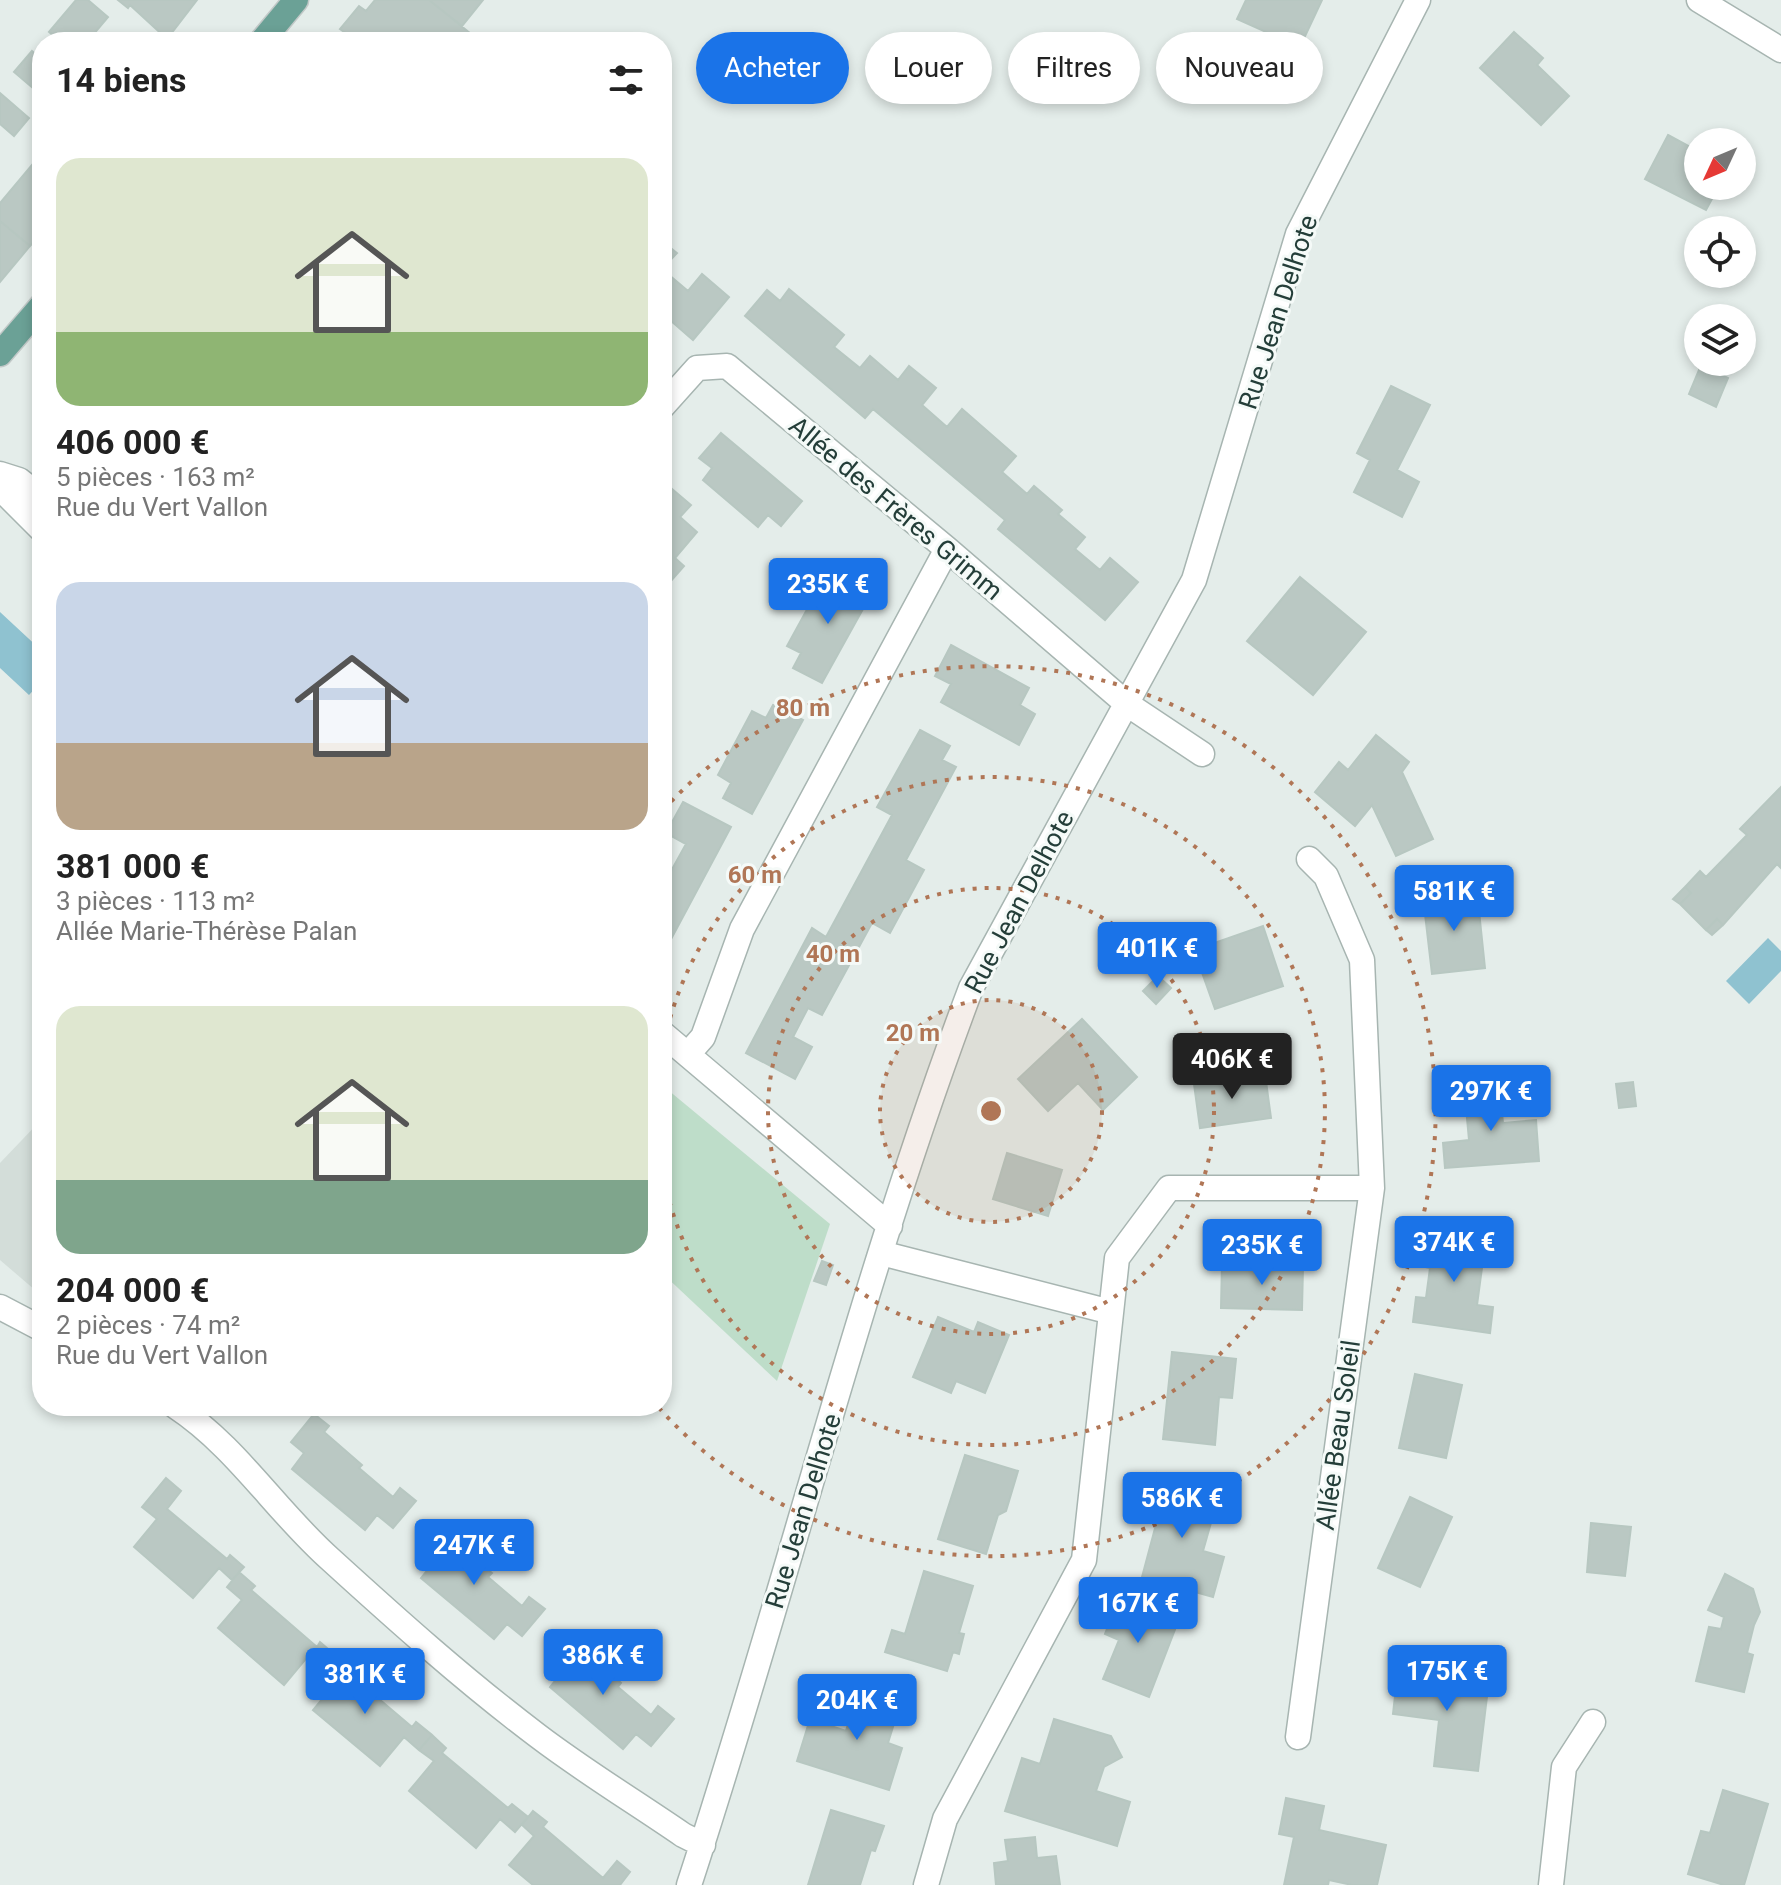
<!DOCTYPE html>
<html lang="fr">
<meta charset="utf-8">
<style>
:root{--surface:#fff;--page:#f6f6f6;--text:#222;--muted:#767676;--accent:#1a73e8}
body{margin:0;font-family:Roboto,sans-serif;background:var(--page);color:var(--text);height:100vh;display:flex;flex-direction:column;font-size:30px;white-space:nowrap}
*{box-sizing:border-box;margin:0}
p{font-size:26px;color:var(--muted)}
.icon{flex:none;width:44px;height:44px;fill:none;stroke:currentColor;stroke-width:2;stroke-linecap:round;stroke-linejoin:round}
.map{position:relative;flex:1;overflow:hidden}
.panel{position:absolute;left:32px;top:32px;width:640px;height:1384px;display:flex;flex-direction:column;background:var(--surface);border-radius:32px;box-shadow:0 4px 12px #0003}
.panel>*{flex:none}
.top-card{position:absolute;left:696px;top:32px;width:760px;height:72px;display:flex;gap:16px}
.needle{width:52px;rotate:226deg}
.tools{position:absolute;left:1684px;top:128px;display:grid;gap:16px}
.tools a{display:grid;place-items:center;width:72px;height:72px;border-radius:50%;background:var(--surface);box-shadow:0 4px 12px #0003;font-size:40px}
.price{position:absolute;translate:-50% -68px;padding:0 18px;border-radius:8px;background:var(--accent);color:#fff;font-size:26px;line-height:52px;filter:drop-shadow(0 2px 4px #0008)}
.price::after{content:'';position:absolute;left:50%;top:48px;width:24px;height:18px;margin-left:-12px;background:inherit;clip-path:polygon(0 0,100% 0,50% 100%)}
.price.selected{background:#222;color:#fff}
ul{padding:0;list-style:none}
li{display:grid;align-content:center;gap:16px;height:424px;padding:0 24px}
li span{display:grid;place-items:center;height:248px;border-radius:24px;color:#555}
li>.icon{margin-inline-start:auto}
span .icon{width:144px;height:144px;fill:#fffc;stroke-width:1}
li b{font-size:34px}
h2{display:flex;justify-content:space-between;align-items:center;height:96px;padding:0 24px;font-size:34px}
.chip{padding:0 28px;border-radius:36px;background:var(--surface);box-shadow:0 4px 12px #0003;font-size:28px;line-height:72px}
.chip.selected{background:var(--accent);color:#fff}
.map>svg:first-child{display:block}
.built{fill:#d3ddd9}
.green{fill:#beddc9}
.water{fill:#8fc2d0}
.building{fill:#bac8c3;stroke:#b7c7c1;stroke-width:2}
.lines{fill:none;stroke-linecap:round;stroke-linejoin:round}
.minor-casing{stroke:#a7b5b1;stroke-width:27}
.major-casing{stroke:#c2c9c8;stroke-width:27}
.minor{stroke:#fff;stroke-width:24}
.major{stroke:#6ba196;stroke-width:24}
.ring{fill:none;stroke:#b07656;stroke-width:4;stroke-dasharray:4 8}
.labels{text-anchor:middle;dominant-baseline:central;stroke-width:6;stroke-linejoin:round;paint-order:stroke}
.street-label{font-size:26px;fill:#243e39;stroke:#f5faf8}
.centre{fill:#b07656;stroke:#f5faf8;stroke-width:4}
.ring-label{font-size:24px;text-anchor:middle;font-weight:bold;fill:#b07656;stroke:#f5faf8;stroke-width:6;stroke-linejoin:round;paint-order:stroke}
</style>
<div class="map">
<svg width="1781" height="1885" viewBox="0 0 1781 1885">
<rect width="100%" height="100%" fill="#e4edea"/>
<path class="built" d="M42,1119V1296L0,1260V1163Z"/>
<path class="green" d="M662,1085L830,1224L777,1381L662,1273Z"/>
<path class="water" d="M0,612L42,651V681L29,695L0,668Z
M1768,938L1781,951V971L1749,1004L1726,981Z"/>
<path class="building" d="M76,0H88L108,17L87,42H61L49,32Z
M118,0H197L167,39L130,5L128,8Z
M375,0H429L470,33L462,42H340L347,34L340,29L359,6L366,11Z
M429,0H483L462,26Z
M1246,0H1322L1300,47L1237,19Z
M1514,32L1543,58L1537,65L1569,96L1541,125L1480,68Z
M32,51L42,59L41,95L14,72Z
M0,93L29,118L14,136L0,124Z
M1668,135L1692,148L1698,142V186H1719L1706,210L1645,179Z
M42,153V232L30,246L0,221V203Z
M0,221L30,246L0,282Z
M662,241L677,253L662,269L688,291L702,274L729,297L693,340L662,313Z
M789,289L844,335L834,347L860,368L870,356L898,380L909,366L936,388L922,405L947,427L962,409L1016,456L1002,472L1027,494L1034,486L1062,510L1058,514L1085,537L1075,549L1100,570L1110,558L1138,582L1105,620L998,529L1005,520L873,409L865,418L745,316L767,290L780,301Z
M1701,365L1728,378L1716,407L1689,394Z
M1391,386L1430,405L1397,470L1419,482L1402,517L1354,492L1370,460L1357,453Z
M721,433L802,501L781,526L768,515L758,527L703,480L712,468L699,458Z
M665,483L691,505L680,517L697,532L675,558L684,566L662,591V487Z
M843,575L873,591L822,683L793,668L801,653L787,646L822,582L836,589Z
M1300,577L1366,632L1313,695L1247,641Z
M951,645L1029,688L1020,705L1035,714L1019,745L941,702L951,684L935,676Z
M773,705L803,720L752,814L723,798L731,783L718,775L752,711L766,718Z
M920,730L950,746L942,760L956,767L906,860L924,870L890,933L872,923L822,1015L808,1008L793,1037L812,1047L795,1079L746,1053L812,928L826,937L892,815L877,807Z
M1376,735L1409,762L1402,772L1433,839L1396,856L1372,805L1355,826L1315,792L1339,762L1348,770Z
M1781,787V868L1777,864L1723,925L1717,919L1706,930L1680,904L1691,893L1685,887L1700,871L1706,877L1747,835L1740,829Z
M683,802L731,827L662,956V868L670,873L686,844L666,833Z
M1685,887L1691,893L1680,904L1673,899Z
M1477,892L1485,968L1432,974L1423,897Z
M1717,919L1723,925L1712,935L1706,930Z
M1263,926L1283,986L1215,1009L1194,950Z
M1158,976L1171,988L1156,1004L1143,991Z
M1082,1019L1137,1077L1103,1110L1078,1083L1048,1111L1018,1079Z
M1265,1074L1271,1118L1200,1128L1194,1084Z
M1633,1082L1636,1106L1619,1108L1616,1084Z
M1499,1083L1503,1123L1536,1120L1539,1161L1445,1168L1443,1143L1469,1140L1464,1086Z
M1007,1153L1062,1170L1048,1216L993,1199Z
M1430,1231L1486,1238L1477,1305L1493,1307L1490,1333L1413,1322L1416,1297L1426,1298L1430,1268L1425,1267Z
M822,1261L833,1265L826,1285L814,1281Z
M1222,1263L1303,1267L1302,1310L1221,1308Z
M938,1317L974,1332L978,1322L1009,1335L985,1393L956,1381L951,1393L913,1377Z
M1172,1352L1236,1359L1232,1398L1219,1397L1215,1445L1163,1439Z
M1415,1374L1462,1385L1446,1458L1399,1448Z
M314,1414L329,1426L324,1432L362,1465L359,1468L393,1497L400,1488L416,1501L393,1528L377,1515L365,1530L292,1469L304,1453L291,1442Z
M965,1455L1018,1471L1006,1511L998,1515L986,1554L938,1539Z
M1157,1473L1193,1482L1188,1499L1216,1505L1203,1551L1224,1557L1213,1597L1142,1577L1162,1502L1151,1499Z
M166,1478L181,1491L167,1509L227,1559L230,1555L244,1567L232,1580L219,1568L193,1598L134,1547L157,1519L142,1507Z
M1410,1497L1452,1517L1420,1587L1378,1568Z
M443,1523L458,1535L453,1541L492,1573L488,1577L522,1606L529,1597L545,1609L522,1636L507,1624L494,1639L421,1578L434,1562L420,1551Z
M1591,1523L1631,1527L1625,1576L1587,1572Z
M924,1571L973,1586L959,1633L964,1634L959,1654L953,1652L947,1671L885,1652L892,1630L905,1634Z
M239,1572L255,1586L251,1590L317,1647L320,1642L334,1654L323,1667L309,1655L284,1685L218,1628L242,1600L227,1587Z
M1725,1574L1753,1589L1760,1612L1754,1625L1747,1653L1753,1655L1744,1692L1696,1681L1709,1627L1721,1629L1724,1617L1708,1610Z
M1120,1596L1179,1619L1149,1697L1103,1679L1119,1640L1105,1634Z
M572,1632L587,1645L582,1650L621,1683L618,1687L651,1715L658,1706L674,1719L651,1746L636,1734L623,1749L550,1687L562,1672L549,1660Z
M334,1654L350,1667L346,1671L412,1727L416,1722L432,1735L419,1750L404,1737L380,1766L313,1710L338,1680L323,1667Z
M1398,1669L1489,1680L1478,1771L1434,1766L1439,1720L1393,1714Z
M859,1687L901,1701L888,1743L902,1748L889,1790L797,1761L810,1719L846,1731Z
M1054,1719L1111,1736L1122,1757L1104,1767L1096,1791L1130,1802L1117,1846L1005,1811L1022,1758L1040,1764Z
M432,1735L446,1748L442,1753L508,1808L512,1804L528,1817L515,1832L500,1819L476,1848L409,1791L434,1761L419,1750Z
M1723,1790L1768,1804L1744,1885H1724L1688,1874L1701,1831L1710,1833Z
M1286,1798L1324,1806L1319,1830L1386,1845L1377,1885H1352L1329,1880L1328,1885H1284L1294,1837L1279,1834Z
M831,1810L884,1826L875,1851L871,1850L860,1885H808Z
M533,1811L547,1822L543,1827L603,1878L617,1861L630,1872L620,1885H533L509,1865L534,1836L522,1825Z
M1035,1837L1037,1858L1056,1856L1060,1885H996L994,1863L1008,1861L1005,1840Z"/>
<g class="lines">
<defs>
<path id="minor" d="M1699,0L1781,50
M662,407L697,368L727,366L947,549L1127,704L1202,754
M0,474L19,480L42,498
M0,488L42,530
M662,1033L890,1226
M688,1054L703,1037L742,929L947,549
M881,1253L1111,1312
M0,1307L42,1329
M175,1406C237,1447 275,1510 330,1559C397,1620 465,1681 538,1736C584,1771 635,1802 683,1835L703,1845
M1298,1737L1372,1188L1362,960L1326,876L1309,859
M689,1885C787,1587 860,1282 971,988L1194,580L1298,234L1418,0
M926,1885L945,1819L1084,1560L1117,1258L1169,1188H1372
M1551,1885L1564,1767L1593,1722"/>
<path id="major" d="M261,42L296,0
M0,354L42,305"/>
</defs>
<use href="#minor" class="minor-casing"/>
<use href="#major" class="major-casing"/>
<use href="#minor" class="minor"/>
<use href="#major" class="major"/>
</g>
<circle cx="991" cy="1111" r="111" fill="#b07656" fill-opacity=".12"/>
<g class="ring">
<circle cx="991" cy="1111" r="111"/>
<circle cx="991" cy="1111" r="223"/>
<path d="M662 1053A334 334 0 1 1 662 1169"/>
<path d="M663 810A445 445 0 1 1 660 1409"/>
</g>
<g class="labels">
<g class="street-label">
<text transform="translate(1278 312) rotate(-72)">Rue Jean Delhote</text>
<text transform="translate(896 508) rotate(40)">Allée des Frères Grimm</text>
<text transform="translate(1019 902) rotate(-62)">Rue Jean Delhote</text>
<text transform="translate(1338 1435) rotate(-82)">Allée Beau Soleil</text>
<text transform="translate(803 1511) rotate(-73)">Rue Jean Delhote</text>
</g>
</g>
<circle cx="991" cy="1111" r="12" class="centre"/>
<g class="ring-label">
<text x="803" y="716">80 m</text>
<text x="755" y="883">60 m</text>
<text x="833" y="962">40 m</text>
<text x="913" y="1041">20 m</text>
</g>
</svg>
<div class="tools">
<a><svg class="needle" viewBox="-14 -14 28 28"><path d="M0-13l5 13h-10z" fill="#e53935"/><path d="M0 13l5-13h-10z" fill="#767676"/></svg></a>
<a><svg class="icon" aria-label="locate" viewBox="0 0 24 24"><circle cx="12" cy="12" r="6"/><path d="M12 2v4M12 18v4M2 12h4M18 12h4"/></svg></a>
<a><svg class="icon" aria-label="layers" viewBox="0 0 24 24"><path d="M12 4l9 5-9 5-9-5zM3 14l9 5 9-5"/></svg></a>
</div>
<b class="price" style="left:828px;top:626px">235K €</b>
<b class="price" style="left:1454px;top:933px">581K €</b>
<b class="price" style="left:1157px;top:990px">401K €</b>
<b class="price selected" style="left:1232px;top:1101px">406K €</b>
<b class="price" style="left:1491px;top:1133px">297K €</b>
<b class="price" style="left:1454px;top:1284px">374K €</b>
<b class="price" style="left:1262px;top:1287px">235K €</b>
<b class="price" style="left:1182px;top:1540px">586K €</b>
<b class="price" style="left:474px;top:1587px">247K €</b>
<b class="price" style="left:1138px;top:1645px">167K €</b>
<b class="price" style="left:603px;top:1697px">386K €</b>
<b class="price" style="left:1447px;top:1713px">175K €</b>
<b class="price" style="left:365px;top:1716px">381K €</b>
<b class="price" style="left:857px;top:1742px">204K €</b>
<div class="top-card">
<a class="chip selected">Acheter</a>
<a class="chip">Louer</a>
<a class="chip">Filtres</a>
<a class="chip">Nouveau</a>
</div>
<section class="panel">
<h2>14 biens<svg class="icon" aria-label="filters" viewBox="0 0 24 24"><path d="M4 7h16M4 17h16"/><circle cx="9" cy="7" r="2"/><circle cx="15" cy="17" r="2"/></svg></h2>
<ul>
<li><span style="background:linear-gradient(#dfe7d0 70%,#8fb573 0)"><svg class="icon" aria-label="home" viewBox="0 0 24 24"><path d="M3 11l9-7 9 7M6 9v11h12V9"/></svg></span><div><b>406 000 €</b><p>5 pièces · 163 m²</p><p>Rue du Vert Vallon</p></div></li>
<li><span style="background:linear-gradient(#c9d6e8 65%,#b9a48a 0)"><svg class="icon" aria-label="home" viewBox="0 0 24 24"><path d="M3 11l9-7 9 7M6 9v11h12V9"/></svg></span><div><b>381 000 €</b><p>3 pièces · 113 m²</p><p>Allée Marie-Thérèse Palan</p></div></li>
<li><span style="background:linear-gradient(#dfe7d0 70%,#7fa58c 0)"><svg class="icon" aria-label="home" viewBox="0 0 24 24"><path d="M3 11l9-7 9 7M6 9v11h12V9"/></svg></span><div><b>204 000 €</b><p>2 pièces · 74 m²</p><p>Rue du Vert Vallon</p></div></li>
</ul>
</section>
</div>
